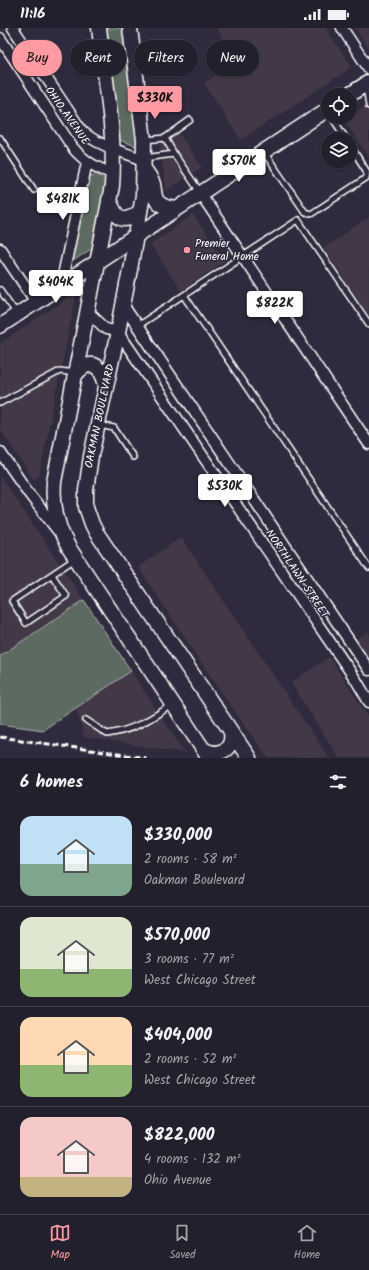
<!DOCTYPE html>
<meta charset="utf-8">
<style>
:root{--surface:#23202e;--page:#2f2d3a;--text:#f1f3f6;--muted:#a3a3aa;--line:#403e4a;--accent:#ff9aa2}
body{margin:0;font-family:Kalam,sans-serif;background:var(--page);color:var(--text);height:100vh;display:flex;flex-direction:column;font-size:15px;white-space:nowrap}
*{box-sizing:border-box;margin:0}
p{font-size:13px;color:var(--muted)}
.icon{flex:none;width:22px;height:22px;fill:none;stroke:currentColor;stroke-width:2;stroke-linecap:round;stroke-linejoin:round}
.map{position:relative;height:730px;overflow:hidden}
.panel{display:flex;flex-direction:column;background:var(--surface);flex:1}
.panel>*{flex:none}
.guide{position:absolute;left:12px;top:12px;width:345px;height:36px;display:flex;gap:8px}
.fabs{position:absolute;left:321px;top:60px;display:grid;gap:8px}
.fabs a{display:grid;place-items:center;width:36px;height:36px;border-radius:50%;background:var(--surface);box-shadow:0 1px 3px #0004,0 0 0 1px var(--line);font-size:20px}
.price{position:absolute;translate:-50% -34px;padding:0 9px;border-radius:4px;background:#fff;color:#222;font-size:13px;line-height:26px;filter:drop-shadow(0 1px 2px #0008)}
.price::after{content:'';position:absolute;left:50%;top:24px;width:12px;height:9px;margin-left:-6px;background:inherit;clip-path:polygon(0 0,100% 0,50% 100%)}
.price.current{background:var(--accent);color:#111}
ul{padding:0;list-style:none}
li{display:flex;align-items:center;gap:12px;height:100px;padding:0 20px}
li+li{border-top:1px solid var(--line)}
li span{display:grid;place-items:center;flex:none;width:112px;height:80px;border-radius:12px;color:#555}
li>.icon{margin-inline-start:auto}
span .icon{width:48px;height:48px;fill:#fffc;stroke-width:1}
li b{font-size:17px}
h2{display:flex;justify-content:space-between;align-items:center;height:48px;padding:0 20px;font-size:17px}
.tag{padding:0 14px;border-radius:18px;background:var(--surface);box-shadow:0 1px 3px #0004,0 0 0 1px var(--line);font-size:14px;line-height:36px}
.tag.current{background:var(--accent);color:#111}
.status{display:flex;justify-content:space-between;align-items:center;height:28px;padding:0 20px;background:var(--surface);direction:ltr}
.status svg{height:11px;fill:currentColor}
.dock{display:flex;justify-content:space-around;align-items:center;height:56px;border-top:1px solid var(--line);background:var(--surface);font-size:11px;color:var(--muted)}
.dock a{display:grid;justify-items:center;gap:2px}
.dock .current{color:var(--accent)}
.map>svg:first-child{display:block}
.built{fill:#433947}
.green{fill:#5d6b62;stroke:#aeb5b0}
.lines{fill:none;stroke-linecap:round;stroke-linejoin:round}
.lane-casing{stroke:#fff;stroke-width:8}
.street-casing{stroke:#fff;stroke-width:13}
.secondary-casing{stroke:#fff;stroke-width:17}
.lane{stroke:#2f2a3d;stroke-width:5}
.street{stroke:#2f2a3d;stroke-width:10}
.secondary{stroke:#2f2a3d;stroke-width:14}
.rail{stroke:#fff;stroke-width:3;stroke-dasharray:6 3;stroke-linecap:butt}
.poi-dot{fill:#ff9aa2;stroke:#2f2a3d;stroke-width:1.5}
.labels{text-anchor:middle;dominant-baseline:central;stroke-width:3;stroke-linejoin:round;paint-order:stroke}
.street-label{font-size:11px;fill:#fff;stroke:#2f2a3d}
.poi-label{font-size:11px;fill:#fff;stroke:#2f2a3d;text-anchor:start}
</style>
<div class="status"><b>11:16</b><svg viewBox="0 0 49 12"><path d="M0 12V9h3v3zM5 12V6h3v6zM10 12V3h3v9zM15 12V0h3v12zM26 1h20v11H26zM47 4h2v5h-2z"/></svg></div>
<div class="map">
<svg width="369" height="730" viewBox="0 0 369 730">
<rect width="100%" height="100%" fill="#2f2a3d"/>
<filter id="ink" filterUnits="userSpaceOnUse"><feTurbulence type="fractalNoise" baseFrequency=".025" numOctaves="2"/><feDisplacementMap in="SourceGraphic" scale="8" xChannelSelector="R" yChannelSelector="G"/><feConvolveMatrix kernelMatrix="1 2 1 2 8 2 1 2 1" color-interpolation-filters="sRGB"/></filter>
<g filter="url(#ink)">
<path class="built" d="M216,0H325L352,39L241,112L204,55L238,32Z
M355,0H369V21Z
M369,75V130L344,92L350,89V88Z
M178,104L202,139L166,163L160,116Z
M193,187L225,233L181,263L150,216Z
M369,189V288L324,220Z
M72,267L76,268L39,448L33,451L0,401V316Z
M0,448L84,572L0,628Z
M181,509L243,602L329,730H268L245,698L199,631L138,539Z
M369,603V629L356,611Z
M329,629L369,690V730H339L291,655Z
M131,643L185,725L84,709L76,680Z"/>
<path class="green" d="M104,0H125L138,119L117,111Z
M95,146C101,149 105,150 106,157L94,219L73,233L72,231L89,149Z
M84,572L131,643L43,702L0,696V628Z"/>
<g class="lines">
<defs>
<path id="lane" d="M362,59L367,65L369,78
M332,89L346,111
M0,110L34,162
M165,110L190,92
M145,112L165,110L174,126
M264,124L305,184L311,186L366,150L367,144L350,117
M144,130L174,126L200,164
M0,262L17,286
M184,267L369,540
M137,298L298,192L369,296
M0,375L60,343L75,345
M99,397L114,400L133,429
M52,547L66,568L26,595L12,573L75,531
M86,692L107,706C135,702 150,691 172,677"/>
<path id="street" d="M13,0L82,103C98,118 124,124 144,132
M342,0L369,41
M0,10L73,120C84,133 96,141 113,145
M200,165L369,416
M0,221L36,274
M61,257L87,134
M123,277L369,642
M88,284L106,301L118,304L356,652L369,674
M0,424L30,467L58,503"/>
<path id="secondary" d="M99,0C105,50 116,108 112,158L54,454C52,478 57,499 69,520L209,730
M130,0L144,112L143,167L131,236L118,304L91,428L86,462V479L92,496L96,504L249,730
M349,67L369,54
M145,142C149,147 151,151 153,156C155,165 153,174 164,178C167,180 172,180 176,181
M109,172C116,189 122,198 139,184
M0,298L328,81
M76,346C92,328 101,339 106,357
M203,721C217,730 234,722 231,705"/>
</defs>
<use href="#lane" class="lane-casing"/>
<use href="#street" class="street-casing"/>
<use href="#secondary" class="secondary-casing"/>
<use href="#lane" class="lane"/>
<use href="#street" class="street"/>
<use href="#secondary" class="secondary"/>
<path class="rail" d="M0,709L146,730"/>
</g>
</g>
<circle class="poi-dot" cx="187" cy="222" r="4"/>
<g class="labels">
<g class="street-label">
<text transform="translate(67 88) rotate(55)">OHIO AVENUE</text>
<text transform="translate(100 388) rotate(-78)">OAKMAN BOULEVARD</text>
<text transform="translate(297 546) rotate(56)">NORTHLAWN STREET</text>
</g>
<g class="poi-label">
<text x="195" y="216">Premier<tspan x="195" dy="13">Funeral Home</tspan></text>
</g>
</g>
</svg>
<div class="fabs">
<a><svg class="icon" aria-label="locate" viewBox="0 0 24 24"><circle cx="12" cy="12" r="6"/><path d="M12 2v4M12 18v4M2 12h4M18 12h4"/></svg></a>
<a><svg class="icon" aria-label="layers" viewBox="0 0 24 24"><path d="M12 4l9 5-9 5-9-5zM3 14l9 5 9-5"/></svg></a>
</div>
<b class="price current" style="left:155px;top:92px">$330K</b>
<b class="price" style="left:239px;top:155px">$570K</b>
<b class="price" style="left:63px;top:193px">$481K</b>
<b class="price" style="left:56px;top:276px">$404K</b>
<b class="price" style="left:275px;top:297px">$822K</b>
<b class="price" style="left:225px;top:480px">$530K</b>
<div class="guide">
<a class="tag current">Buy</a>
<a class="tag">Rent</a>
<a class="tag">Filters</a>
<a class="tag">New</a>
</div>
</div>
<section class="panel">
<h2>6 homes<svg class="icon" aria-label="filters" viewBox="0 0 24 24"><path d="M4 7h16M4 17h16"/><circle cx="9" cy="7" r="2"/><circle cx="15" cy="17" r="2"/></svg></h2>
<ul>
<li><span style="background:linear-gradient(#bfe0f5 60%,#7fa58c 0)"><svg class="icon" aria-label="home" viewBox="0 0 24 24"><path d="M3 11l9-7 9 7M6 9v11h12V9"/></svg></span><div><b>$330,000</b><p>2 rooms · 58 m²</p><p>Oakman Boulevard</p></div></li>
<li><span style="background:linear-gradient(#dfe7d0 65%,#8fb573 0)"><svg class="icon" aria-label="home" viewBox="0 0 24 24"><path d="M3 11l9-7 9 7M6 9v11h12V9"/></svg></span><div><b>$570,000</b><p>3 rooms · 77 m²</p><p>West Chicago Street</p></div></li>
<li><span style="background:linear-gradient(#ffd9b3 60%,#8fb573 0)"><svg class="icon" aria-label="home" viewBox="0 0 24 24"><path d="M3 11l9-7 9 7M6 9v11h12V9"/></svg></span><div><b>$404,000</b><p>2 rooms · 52 m²</p><p>West Chicago Street</p></div></li>
<li><span style="background:linear-gradient(#f6c9c9 75%,#c2b280 0)"><svg class="icon" aria-label="home" viewBox="0 0 24 24"><path d="M3 11l9-7 9 7M6 9v11h12V9"/></svg></span><div><b>$822,000</b><p>4 rooms · 132 m²</p><p>Ohio Avenue</p></div></li>
</ul>
</section>
<nav class="dock">
<a class="current"><svg class="icon" aria-label="map" viewBox="0 0 24 24"><path d="M3 6l6-2 6 2 6-2v14l-6 2-6-2-6 2zM9 4v14M15 6v14"/></svg>Map</a>
<a><svg class="icon" aria-label="saved" viewBox="0 0 24 24"><path d="M7 4h10v16l-5-4-5 4z"/></svg>Saved</a>
<a><svg class="icon" aria-label="home" viewBox="0 0 24 24"><path d="M3 11l9-7 9 7M6 9v11h12V9"/></svg>Home</a>
</nav>
